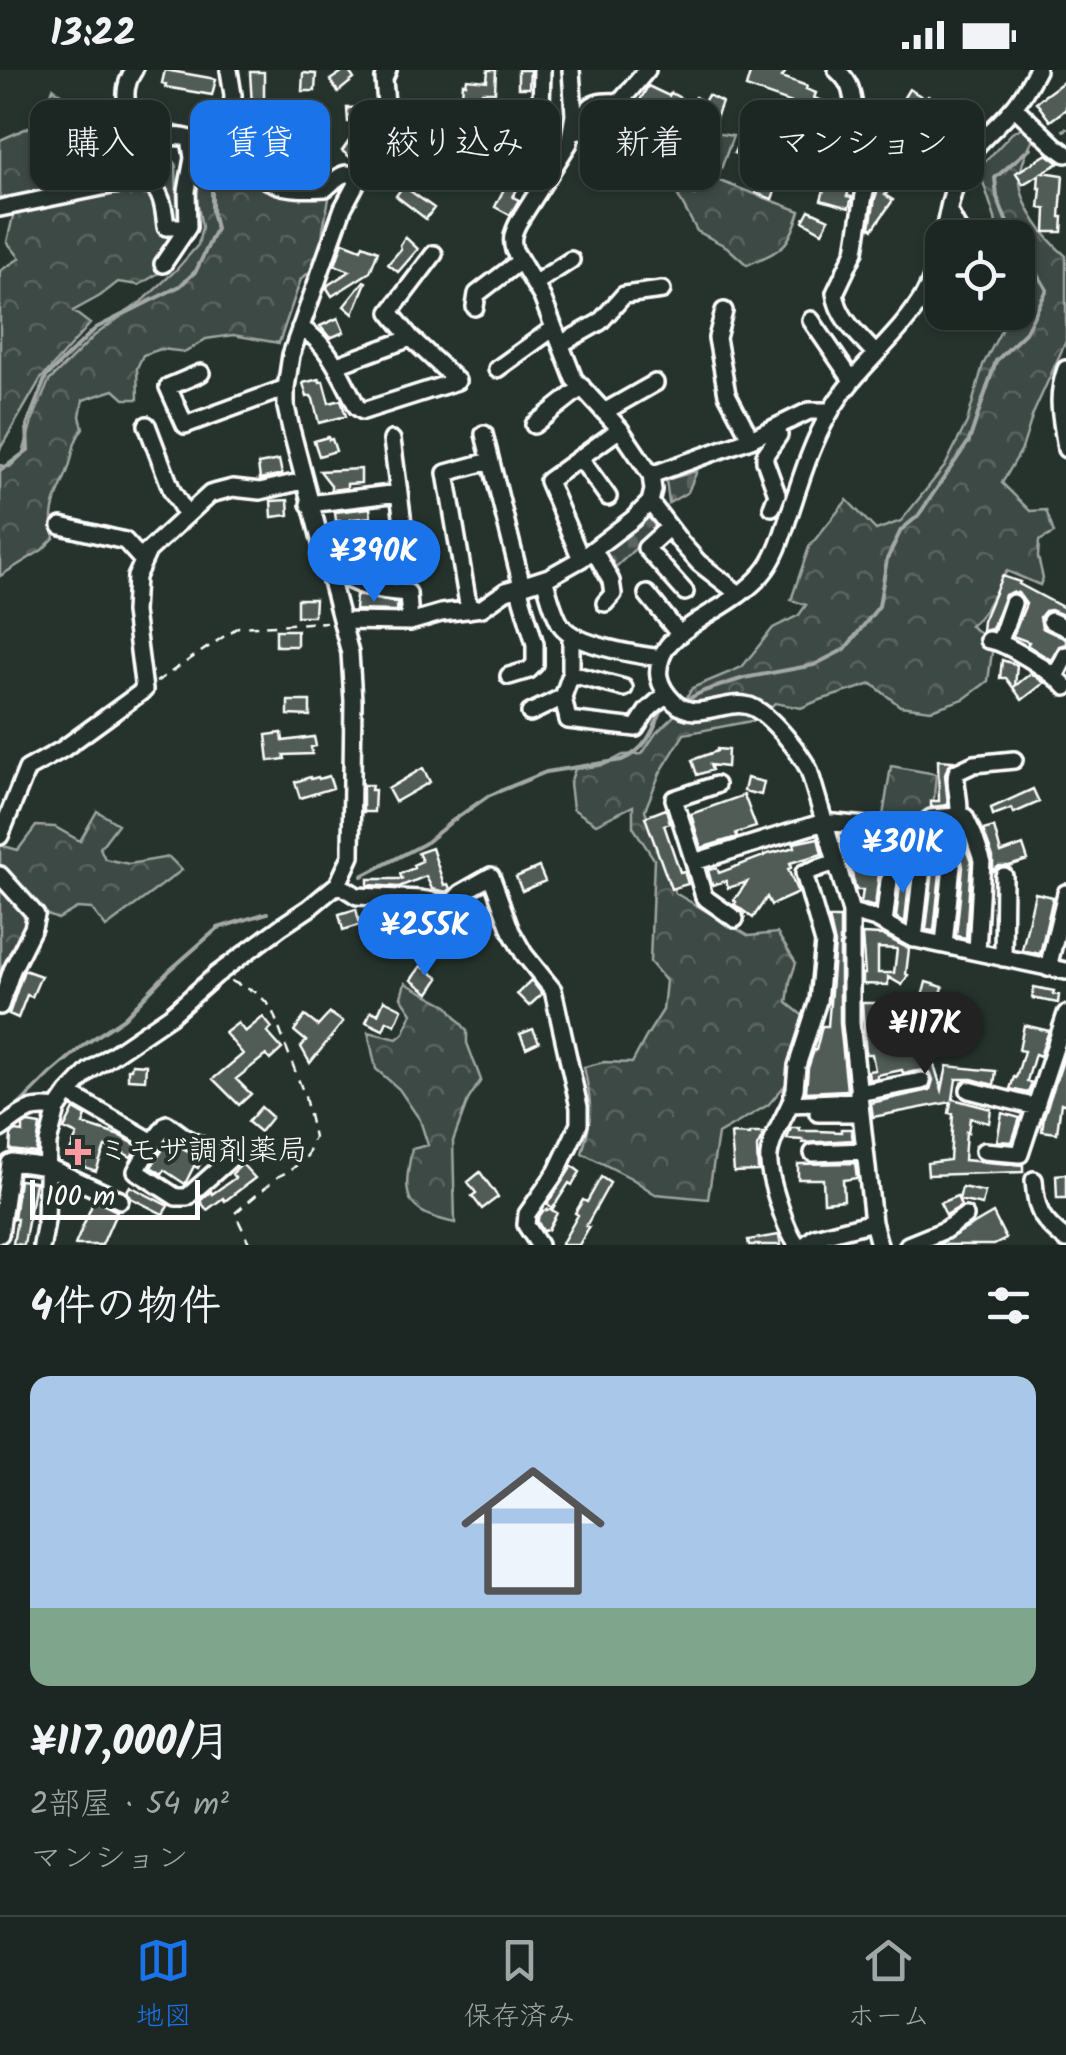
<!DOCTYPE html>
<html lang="ja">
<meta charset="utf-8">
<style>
:root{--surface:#1c2622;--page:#29322f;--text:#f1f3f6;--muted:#a0a5a5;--line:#3a4340;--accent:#1a73e8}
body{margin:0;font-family:Kalam,"Klee One",sans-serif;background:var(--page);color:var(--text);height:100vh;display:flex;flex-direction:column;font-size:38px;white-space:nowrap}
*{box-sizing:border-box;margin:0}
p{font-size:32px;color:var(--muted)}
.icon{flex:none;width:55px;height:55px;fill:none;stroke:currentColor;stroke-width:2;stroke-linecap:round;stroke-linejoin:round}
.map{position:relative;height:1175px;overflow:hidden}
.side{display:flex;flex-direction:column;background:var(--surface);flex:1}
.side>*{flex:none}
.top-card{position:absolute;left:30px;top:30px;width:1008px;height:90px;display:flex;gap:20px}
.tools{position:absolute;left:925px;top:150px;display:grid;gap:20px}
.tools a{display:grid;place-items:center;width:110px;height:110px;border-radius:20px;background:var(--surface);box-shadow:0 2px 8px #0004,0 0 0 2px var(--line);font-size:50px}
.scale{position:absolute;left:30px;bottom:25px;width:170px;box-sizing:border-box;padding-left:10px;border:5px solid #fff;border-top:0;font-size:28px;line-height:35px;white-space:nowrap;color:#fff;-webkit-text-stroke:8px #26332d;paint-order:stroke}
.price{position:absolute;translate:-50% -85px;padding:0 22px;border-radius:35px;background:var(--accent);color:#fff;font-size:32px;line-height:65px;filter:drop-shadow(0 2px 5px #0008)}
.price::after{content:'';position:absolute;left:50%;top:60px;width:30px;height:22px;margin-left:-15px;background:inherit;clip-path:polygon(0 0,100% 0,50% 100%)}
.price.active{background:#222;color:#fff}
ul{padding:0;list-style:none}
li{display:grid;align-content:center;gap:20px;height:530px;padding:0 30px}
li span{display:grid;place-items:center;height:310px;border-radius:20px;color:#555}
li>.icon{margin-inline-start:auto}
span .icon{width:180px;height:180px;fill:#fffc;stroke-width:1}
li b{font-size:42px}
h2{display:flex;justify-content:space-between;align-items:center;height:120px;padding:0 30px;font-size:42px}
.tag{padding:0 35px;border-radius:20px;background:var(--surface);box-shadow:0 2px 8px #0004,0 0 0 2px var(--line);font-size:35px;line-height:90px}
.tag.active{background:var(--accent);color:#fff}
.status{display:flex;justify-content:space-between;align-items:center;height:70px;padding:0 50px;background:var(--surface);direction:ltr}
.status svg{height:28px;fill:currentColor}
.menu{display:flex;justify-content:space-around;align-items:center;height:140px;border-top:2px solid var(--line);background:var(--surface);font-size:28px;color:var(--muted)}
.menu a{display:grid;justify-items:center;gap:5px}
.menu .active{color:var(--accent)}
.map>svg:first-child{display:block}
.forest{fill:url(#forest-crowns);stroke:#9ea4a2;stroke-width:2.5}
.cemetery{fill:url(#cemetery-stones);stroke:#9ea4a2;stroke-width:2.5}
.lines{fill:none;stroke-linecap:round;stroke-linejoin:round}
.stream{stroke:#a4a9a7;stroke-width:4}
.building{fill:#515c57;stroke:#fff;stroke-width:2.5;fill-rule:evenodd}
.minor-casing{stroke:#fff;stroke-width:22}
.path{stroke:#fff;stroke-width:2.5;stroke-dasharray:10 8;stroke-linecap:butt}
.minor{stroke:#26332d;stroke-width:15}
.poi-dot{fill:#ff9aa2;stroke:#26332d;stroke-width:4}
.labels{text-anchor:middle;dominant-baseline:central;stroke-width:8;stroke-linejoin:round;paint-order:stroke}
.poi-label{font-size:30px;fill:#fff;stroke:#26332d;text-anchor:start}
</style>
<div class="status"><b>13:22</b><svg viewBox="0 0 49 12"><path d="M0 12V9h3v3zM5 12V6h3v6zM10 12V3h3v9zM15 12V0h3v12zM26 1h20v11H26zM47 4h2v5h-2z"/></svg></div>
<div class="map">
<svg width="1066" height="1175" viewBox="0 0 1066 1175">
<defs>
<pattern id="forest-crowns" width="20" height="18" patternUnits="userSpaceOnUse" patternTransform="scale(2.5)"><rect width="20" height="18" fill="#3e4944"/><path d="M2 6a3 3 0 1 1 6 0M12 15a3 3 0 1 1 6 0" fill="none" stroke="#5b6460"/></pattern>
<pattern id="cemetery-stones" width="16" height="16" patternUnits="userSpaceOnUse" patternTransform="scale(2.5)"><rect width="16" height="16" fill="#3e4944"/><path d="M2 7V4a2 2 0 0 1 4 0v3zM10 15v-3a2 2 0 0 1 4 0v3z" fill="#5b6460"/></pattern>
</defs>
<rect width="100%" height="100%" fill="#26332d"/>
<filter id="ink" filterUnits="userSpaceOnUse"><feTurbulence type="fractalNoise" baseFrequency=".01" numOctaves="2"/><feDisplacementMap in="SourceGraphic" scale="20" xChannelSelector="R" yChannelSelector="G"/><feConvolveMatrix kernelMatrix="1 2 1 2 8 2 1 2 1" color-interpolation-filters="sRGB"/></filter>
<g filter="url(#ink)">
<path class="forest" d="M53,18L70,31L99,36L114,65L128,74L152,78L169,85L176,94L177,129L182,154L162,201L139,215L118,212L100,226L73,241L90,254L40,310L0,379V201L20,188L7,172L13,146L14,132L0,128V70L41,52Z
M663,55L733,66L717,110L800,141C788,179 783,179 747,195L727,177L697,161L663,98L655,73Z
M1023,57L1034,67C1027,80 1019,97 1020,113C1023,140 1046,169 1066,186V271L1033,344L1022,379L1002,413L1030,441L1046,440L1054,463L1039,471L1038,487L1043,508L1040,515L1007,501C991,523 992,538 970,556L999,576L992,582L988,611L964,629L931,640L900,636L872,614L817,631L801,638L775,633L756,650L684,664L660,703L645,740L675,823L749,866L777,863L796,893L790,911L787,933L807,949L787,1013L768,1035L718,1064L708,1129L655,1124L631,1108L582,1083C593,1047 592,1034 584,997L604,992L632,993L646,967L663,940L666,911L650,892L654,789L633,757V736L596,754L573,739L570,713L575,699L604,695L623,685L642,684L656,663L680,640L692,618L742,597L773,558L799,545L806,535L791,530L809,477L847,430L876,460L901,451L945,396L967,352L983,295L1005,253V243L1018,242V168L998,167L995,148L981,106L983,94L1012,63Z
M238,84L254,104L284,110H311L331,118L323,160L321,193L301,209L279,273L233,265L206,269L186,282L161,279L143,285L137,298L138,329H124L114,320L83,330L80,346L83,358C71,376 75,379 69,397C59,426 47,436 54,468L42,480L0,506V395L10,397L23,384L32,351L49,311L94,266L145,229L176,200L198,175L202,157L197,131L199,93Z
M891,696L936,704L932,749L882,752Z
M97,741L118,754L100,778L105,789L129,794L169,787L182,800L106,857L92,839L77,838L58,849L25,836L24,855L0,918V775L18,780L36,756L55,757L80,771Z
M843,760L884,766L923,763L918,797L848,793Z
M405,913L447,935L467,961V973L481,1010L468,1030L453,1071L455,1153C404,1142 402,1128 412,1079L428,1075L420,1050L399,1019L376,999L368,962L397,969L404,963L412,943L401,927Z"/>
<path class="cemetery" d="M697,401L688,422L669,433L666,410Z
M648,447L657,458L616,497L604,482Z"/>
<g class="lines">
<path class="stream" d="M134,32L135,11
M147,53L170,55L197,62V72
M1064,60L1066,59
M1013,168L997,127L995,108L1030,78
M0,401L28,380L27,355L46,307L96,258L180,216L196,201L216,159L212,141V113L202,90
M686,630L704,621L744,608L814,595L845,579L879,536L887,489L901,460L918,446L969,371L996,291L1025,263L1047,220L1031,193L1018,175
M362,806L424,774L451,752L488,726L546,702L622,690C646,680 653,661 662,639
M13,1041L51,1003L84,975L124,948L169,901L218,858L267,843"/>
</g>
<path class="building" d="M165,0L216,9L212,25L165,17L166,14L162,13Z
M345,0H348L354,9L338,22L330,10Z
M488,0H496L495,22H482L481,25L477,26L462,25L463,13L466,14L467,9L487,11Z
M518,0H530L529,18H518Z
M751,0H787L782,7L807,16L806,19L816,23L814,28L828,33L824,44L746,17Z
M250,2H264V34L252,35Z
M303,3L316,4L315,21H302Z
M1066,10V39L1050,51L1036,32Z
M648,16L669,26L671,23L684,30L672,52L638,34Z
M909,19L926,29L928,26L950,36L952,32L961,38L950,56L939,50L905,94L909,97L885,125L893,130L873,159L870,157L875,128L881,112L891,100L888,98L901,82L899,80L903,75L872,46L866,35L875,41L880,36L893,46Z
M708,25L722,32L715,51L690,38L695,27L704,32Z
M369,37L370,51L348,52L347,38Z
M398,54L418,55V69L397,68Z
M269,65L283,73L276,84L300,89L296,107L287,106V96L273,88L271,92L258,85Z
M349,71L361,79L354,90L342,81Z
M739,72L754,79L750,90L734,83Z
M846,80L866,86L861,100L857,99L847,126L852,127L849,138L821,130L826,113L835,116Z
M523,81L538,90L536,93L541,96L534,107L528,103L523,108L513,127L519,130L510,145L495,137Z
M1047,84L1059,93L1043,102L1063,105L1060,147H1063L1062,162H1045L1046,139L1039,138L1041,118H1038L1039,105L1023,114L1016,103Z
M764,88L777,93L776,96L784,99L772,129L756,123L761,108L757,106Z
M403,116L434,138L426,149L396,126Z
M809,140L829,149L822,162L803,151Z
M405,167L418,179L398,202L388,194L401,179L400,175Z
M343,172L361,179L363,175L378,181L370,202L332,226L327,218L328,215L350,201L335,195Z
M364,211L366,212L353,244L344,236Z
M338,248L344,262L330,268L320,256Z
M319,309L320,312L323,311L329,333L341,330L346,346L319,353L313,329L311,326L307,327L303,313Z
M328,367L329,370L332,369L336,381L319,386L314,371Z
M279,390L282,404L260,409L258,394Z
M361,399V413L347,414V418L331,420V415L320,401Z
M288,430L289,445L272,447L271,431Z
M370,438L371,447L351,449L352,466H370V462H380L381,484L347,485V481H342L341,451H336L335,442Z
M1002,506L1020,512L1019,514L1066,539V546L1051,540L1045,541L1040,547L1042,558L1066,569V574L1059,576L1051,590L1027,575L1029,572L1013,566L1026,534L1018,523L1012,522L1005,525L992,559L982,561L983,551Z
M356,525L397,533V541L355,540Z
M297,529H315L314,546H297Z
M276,560H297V576H276Z
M1002,590L1017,595L1015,616L1031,603L1044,613L1022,630L1006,608H1000Z
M288,631H310V646L288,645Z
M282,663L283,671L314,667L316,676L311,677L312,684L284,685L285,689L269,691L266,665Z
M717,679L728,680L727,697L710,695L712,700L697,705L692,690L717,681Z
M938,690L953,691L948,696L945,705L948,735L931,737V731H939Z
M423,698L430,712L395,732L388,719Z
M329,706L333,718L300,728L295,712L310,707L311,709L318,707L319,709Z
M747,708L764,712L761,725L744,721Z
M363,715H372L371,720H375L374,742H363Z
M1033,719L1039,732L1014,743L1012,738L993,745L991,738Z
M744,725L756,757L736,763L737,767L701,778L691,744Z
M666,739L670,753L664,755L680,802L684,801L688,814L671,819L645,747Z
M994,757L1001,783L1023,775L1028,790L1009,796H999L993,801V787L983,760Z
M941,763L960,764L971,792L966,868L956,866L963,797L962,791L954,785L947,786L941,794L934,861L926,860L935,783H940Z
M818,768L822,784L790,793L791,798L788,799L798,823L771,835L767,827L753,848L734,834L736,832L734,830L747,812L728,818L726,811L712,815L708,800L717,798L719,803L764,786V785L795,777L794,773Z
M432,778L444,815L448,814L450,819L447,822L432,819L426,806L399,817L368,815V809H402L400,804L414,798L413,795L422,791L418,783Z
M850,796L864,797V801L879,803L875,837L861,833L863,820H856Z
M539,797L545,811L522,821L516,807Z
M902,800L910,802L905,852L896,847Z
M1035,823L1053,827L1040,884L1022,880Z
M356,839L360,855L343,860L339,844Z
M373,839L390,840V843L423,845L424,841L440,844L437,853L466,866L459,882L421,867L424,861L372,855Z
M829,848H840V953L847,1020L806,1022L808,998L814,980H816L822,956H828L835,874Z
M862,864L882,865L909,879L906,904L908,905L902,915L888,907V915L863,914V904H865ZM878,878L897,879L894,903H878Z
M421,896L439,908L429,923L411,910Z
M24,900L41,906L32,927L27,925L18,948L9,944Z
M531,910L542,924L529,936L517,924Z
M926,912L943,917L933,953L913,947L923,984L930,982L942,1020L947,996L996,1001L994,1015L972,1009H956L953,1029L991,1039L989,1053L970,1048L968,1063L966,1062L964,1090L1023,1095V1102L928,1105L927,1093L950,1090L953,1044L949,1043L951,1032L873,1047L871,1033L930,1020L933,1010L931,1004L925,1000L903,1003L902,1000L877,1005V1008L869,1010L868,1001L875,1000L872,984H866L862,933H881V937L930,931L922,927Z
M1034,917L1054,921L1053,924L1059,925L1058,933L1032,928Z
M384,930L402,939L395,955L387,951L383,960L366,952L371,941L378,944Z
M330,943L343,952L310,993L301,977L306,971L294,961L305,946L318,956Z
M263,947L272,958L267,962L282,979L270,990L266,985L236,1009L251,1024L239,1035L213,1009L243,984L225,963L238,953L245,962Z
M1024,955L1049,961L1040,986L1035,984L1027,1011L1032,1013L1028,1023L1010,1019L1014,1007L1016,1008L1024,981L1019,980Z
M533,959L539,972L526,978L520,964Z
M1066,982V1035L1061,1033L1057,1063L1042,1061L1044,1046Z
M132,994L146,995L145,1010L128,1009V999H131Z
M261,1037L272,1047L260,1062L248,1052Z
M74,1039L86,1046L83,1054L120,1066L138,1076L131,1087L116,1079L105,1077L96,1101L84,1097L85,1093L68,1086L77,1065L64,1059Z
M1002,1043L1020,1048L1012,1072L997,1071Z
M28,1053L40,1055L36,1083L10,1080L11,1065L16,1061L23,1062V1056Z
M791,1058H800V1061H818L841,1062V1059H851L853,1070L803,1073V1070L787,1069Z
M750,1063H764L757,1077L758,1101L734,1102L731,1064L750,1065Z
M169,1070L184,1080L202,1089L198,1098L194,1096L185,1114L164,1100L162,1104L151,1097Z
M855,1093L857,1108L843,1110L844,1130L824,1132L823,1109H798V1094Z
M242,1094L255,1108L225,1131L223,1128L207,1140L200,1131L211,1121L212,1124L235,1108L232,1104Z
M572,1096L580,1102L572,1115L569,1113L553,1138L547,1134Z
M480,1102L498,1127L482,1139L472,1126L476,1123L468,1112Z
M1066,1104V1128H1057L1056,1105Z
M601,1107L610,1113L586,1156L589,1157L579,1175H561L578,1145L575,1143L583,1130L587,1132Z
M19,1110L35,1112L24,1175L13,1174L17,1149H14Z
M130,1116L168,1136L163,1144L131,1128L127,1121Z
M962,1117L985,1122L982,1135L959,1130Z
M957,1126L961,1136L946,1145L940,1133Z
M94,1130L117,1141L102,1175H75Z
M550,1139L557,1143L548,1160L543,1161L538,1152V1148L543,1141Z
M993,1143L1006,1169L994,1175H938Z
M779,1165L781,1175H749L748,1170Z"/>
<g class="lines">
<defs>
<path id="minor" d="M134,0C120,21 125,43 143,58C149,63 150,65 158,66C170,68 179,64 190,69L193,88L187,121L188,157L163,194
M229,0L233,25L230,84
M837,0C859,21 847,27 859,47C864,56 876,63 883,72L864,125L855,181L835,223C838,248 859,266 876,284
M1014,37L1055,76L1066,84
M541,39L542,0
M578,61C589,33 590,31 620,32L647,0
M193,88C237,71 237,97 271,112C287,120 308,119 326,118C340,106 342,100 360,107
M0,138L112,115L147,111C163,122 164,139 166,157H188
M949,142L957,157L956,168
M534,214L571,190
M475,237L477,224L520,191
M724,241L717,268L727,324L751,369
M811,250L852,310
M300,258C327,270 344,311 357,337L363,341L457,311L411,268L337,295
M411,268L390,242L434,184
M561,274L600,252L624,225L662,220
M497,299L554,258
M1066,299C1055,329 1062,349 1066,379
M201,303L168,317L185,355L286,318
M604,342L655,313
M147,355L172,421L186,444
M534,355L582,317
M484,364L522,516L520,523L535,574V594L529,600L509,606
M392,370L406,476
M580,388L608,427
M651,405L751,369L809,341H830
M650,432L682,474L699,493L739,524
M309,434L399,423
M772,437L777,424L765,391V385L779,365L776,357
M61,456L125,471L143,491
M669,457L646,478L685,522
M594,480L611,511L613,524L605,533
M581,489L548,411L620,359
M331,508C343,506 345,508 356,513C372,520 391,522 408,523L410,552
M544,509C549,523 553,543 561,555C575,576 638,585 661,588
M647,524L680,565
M469,540L446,403L490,391
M342,551L410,552L441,543L482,538L506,521L549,507L581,489L633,449L650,432L653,420L651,405L620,359L574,309L542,227L514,180C511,169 513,163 518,153L569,73L574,45L571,0
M1051,551L1066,558
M571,564V604L563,627L568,650L636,658L647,641L666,624
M988,570C1005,571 1054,603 1066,617
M1000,571L1013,533
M571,604L624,618
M1056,605L1066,585
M530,643L563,627
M716,715L674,729L694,792L824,752L898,759L920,757L931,748L958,746C962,731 953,716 957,702L974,694L1014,690
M958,746L965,747L974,766L982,790L977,882
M0,766L27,699L63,679L144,620L134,542L136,507L148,481L210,424L233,418L260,421L303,411
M694,792L704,827L735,849
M0,805L36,845L33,858L12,900L0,936
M338,814L357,826L420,829L451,834L461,823L491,806L511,861L524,884L553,920L579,1037V1054L557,1101L527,1144L526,1155L539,1175
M851,842L876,849L911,868L1066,901
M884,853L889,811
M914,869L924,781
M944,874L952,796
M1003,888L1004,806
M1048,898L1066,823
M969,1020L1036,1037
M68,1023L153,1072L167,1054L189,1070L230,1089L187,1127H176L136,1101L153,1072
M858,1023L922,1011
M790,1034L795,1019L797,996L818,931L824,873L804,803L836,792
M818,1043H860
M0,1059C23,1043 27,1035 57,1039
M984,1081L1020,1084L1066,944
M813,1083L865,1081
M1034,1110C1036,1142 1041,1150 1066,1170
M0,1164L10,1093L12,1092L48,1097L120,1130
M42,1175L46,1151L48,1073L57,1039L68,1023L89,1001L170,946L216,905L282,856L309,838L338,814L351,786L353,631L350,583L291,359L286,337V318L291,285L343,138L382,65L387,48L384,9L388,0
M798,1175C786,1163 767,1103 769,1086C771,1068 783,1050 790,1034L859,1031
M805,1175L815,1167L873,1152
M879,1175L873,1152L851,953V842L809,700C800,682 772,647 754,638C728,625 698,655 674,632C667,625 661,617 659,607C657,595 663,580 671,572C697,546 737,533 762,504C777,487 783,463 790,442C801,409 811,375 829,344C854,299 898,269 924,225C945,188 943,141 960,102C971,75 995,60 1013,38C1023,27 1030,13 1037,0
M908,1175L945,1160L965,1146"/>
</defs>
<use href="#minor" class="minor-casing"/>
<path class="path" d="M156,612L238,557L326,552
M231,911L257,923L271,937L305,1027L314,1067L307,1086L291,1100L279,1106L235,1143L250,1175"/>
<use href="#minor" class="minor"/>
</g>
</g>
<path class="poi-dot" d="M73 1067h10v10h10v10h-10v10h-10v-10h-10v-10h10z"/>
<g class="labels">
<g class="poi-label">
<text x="98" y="1082">ミモザ調剤薬局</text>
</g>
</g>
</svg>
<div class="tools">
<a><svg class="icon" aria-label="locate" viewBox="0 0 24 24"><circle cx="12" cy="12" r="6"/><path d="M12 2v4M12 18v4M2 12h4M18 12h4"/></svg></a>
</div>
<div class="scale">100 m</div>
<b class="price" style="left:374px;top:535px">¥390K</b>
<b class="price" style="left:903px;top:826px">¥301K</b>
<b class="price" style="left:425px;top:909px">¥255K</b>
<b class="price active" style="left:925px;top:1007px">¥117K</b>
<div class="top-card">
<a class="tag">購入</a>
<a class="tag active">賃貸</a>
<a class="tag">絞り込み</a>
<a class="tag">新着</a>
<a class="tag">マンション</a>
</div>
</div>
<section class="side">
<h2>4件の物件<svg class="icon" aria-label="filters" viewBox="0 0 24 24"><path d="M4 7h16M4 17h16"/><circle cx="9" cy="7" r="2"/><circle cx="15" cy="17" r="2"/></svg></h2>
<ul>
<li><span style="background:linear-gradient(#a9c7e8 75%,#7fa58c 0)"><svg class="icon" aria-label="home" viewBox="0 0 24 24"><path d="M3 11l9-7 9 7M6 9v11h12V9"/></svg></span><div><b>¥117,000/月</b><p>2部屋 · 54 m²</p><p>マンション</p></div></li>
</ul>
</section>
<nav class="menu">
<a class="active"><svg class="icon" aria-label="map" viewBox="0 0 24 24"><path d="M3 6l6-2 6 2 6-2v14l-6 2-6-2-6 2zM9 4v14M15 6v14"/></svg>地図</a>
<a><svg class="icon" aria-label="saved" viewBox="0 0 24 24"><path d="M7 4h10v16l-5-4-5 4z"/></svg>保存済み</a>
<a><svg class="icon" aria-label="home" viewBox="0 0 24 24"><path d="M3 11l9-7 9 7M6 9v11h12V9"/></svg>ホーム</a>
</nav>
